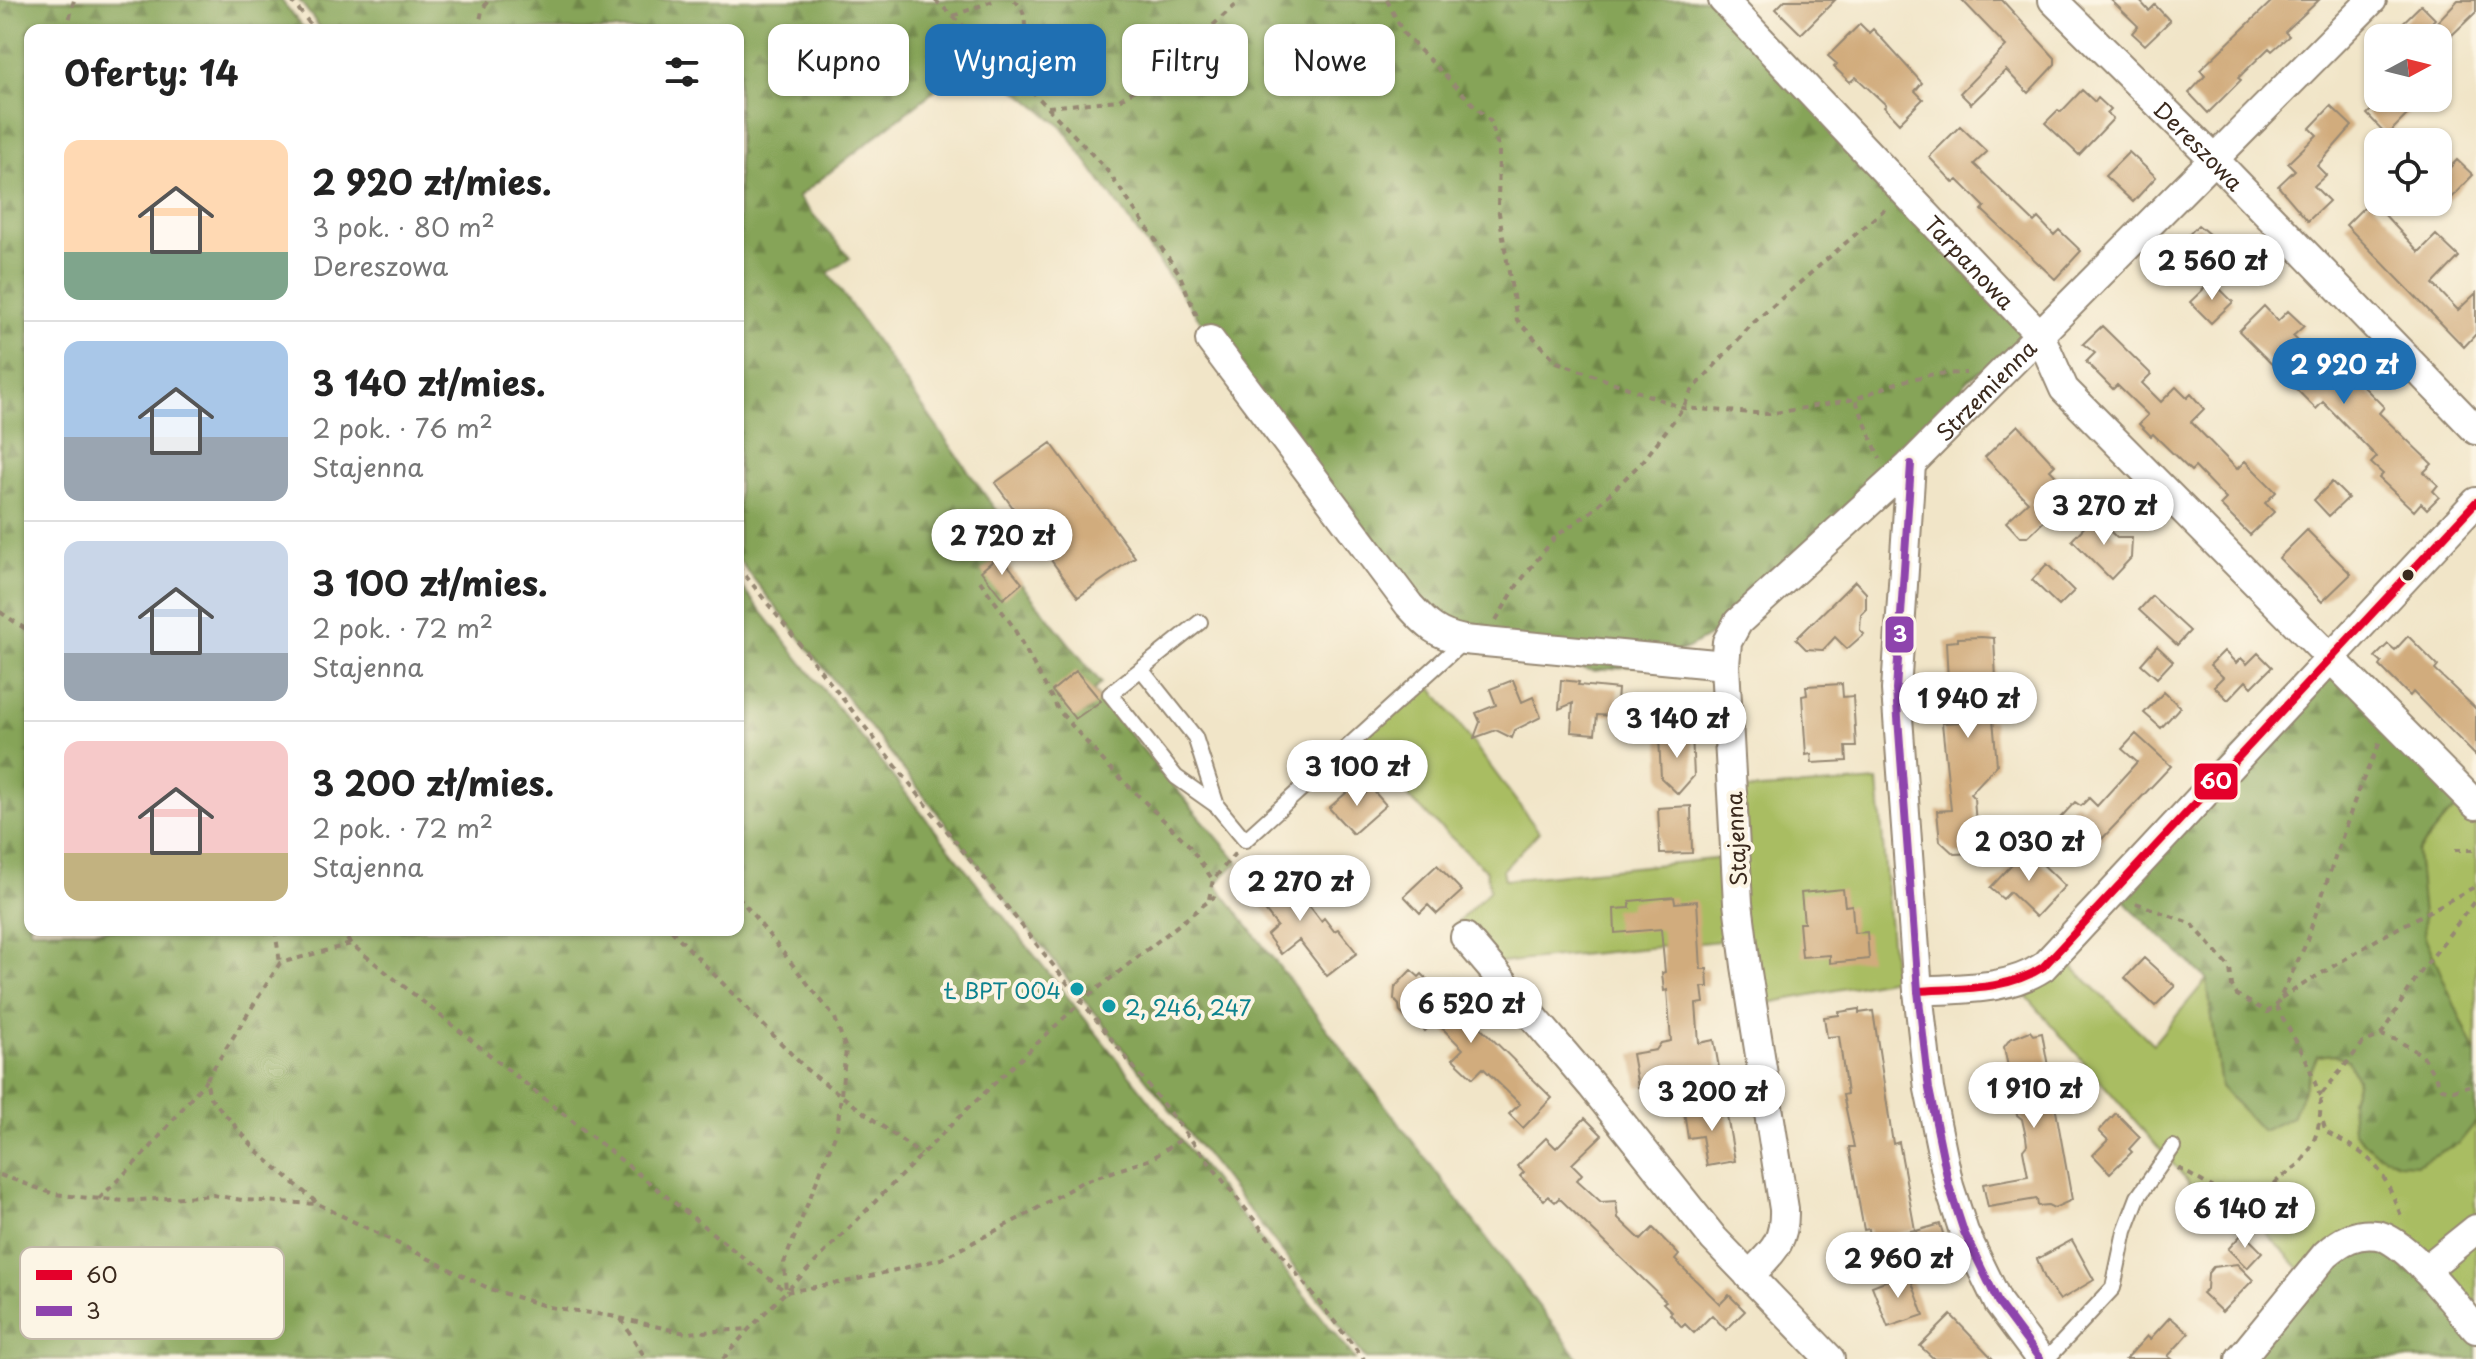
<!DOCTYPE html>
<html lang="pl">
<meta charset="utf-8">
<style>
:root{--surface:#fff;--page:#f6f6f6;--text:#222;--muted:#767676;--line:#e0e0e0;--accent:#1f6fb2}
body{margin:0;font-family:"Playpen Sans",sans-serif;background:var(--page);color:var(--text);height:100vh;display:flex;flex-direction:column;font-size:30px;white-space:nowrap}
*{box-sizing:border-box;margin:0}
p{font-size:26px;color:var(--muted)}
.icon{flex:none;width:44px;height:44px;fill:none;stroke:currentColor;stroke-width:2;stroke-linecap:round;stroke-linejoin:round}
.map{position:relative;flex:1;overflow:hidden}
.side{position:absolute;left:24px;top:24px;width:720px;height:912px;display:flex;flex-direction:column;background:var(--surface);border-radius:16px;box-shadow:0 2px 6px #0004}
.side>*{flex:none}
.guide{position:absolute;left:768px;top:24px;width:760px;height:72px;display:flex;gap:16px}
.needle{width:52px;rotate:83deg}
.buttons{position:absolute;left:2364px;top:24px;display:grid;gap:16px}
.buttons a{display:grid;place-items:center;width:88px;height:88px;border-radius:16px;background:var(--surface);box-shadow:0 2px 6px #0004;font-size:40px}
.price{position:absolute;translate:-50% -68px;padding:0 18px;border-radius:28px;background:#fff;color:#222;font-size:26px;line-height:52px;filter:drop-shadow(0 2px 4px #0008)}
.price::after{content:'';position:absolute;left:50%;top:48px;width:24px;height:18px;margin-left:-12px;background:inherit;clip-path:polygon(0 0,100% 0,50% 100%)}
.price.current{background:var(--accent);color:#fff}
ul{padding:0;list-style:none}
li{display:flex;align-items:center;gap:24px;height:200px;padding:0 40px}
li+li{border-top:2px solid var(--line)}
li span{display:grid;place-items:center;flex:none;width:224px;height:160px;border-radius:16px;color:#555}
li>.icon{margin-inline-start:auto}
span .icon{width:96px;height:96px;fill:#fffc;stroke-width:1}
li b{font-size:34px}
h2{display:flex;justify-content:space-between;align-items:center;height:96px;padding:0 40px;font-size:34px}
.pill{padding:0 28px;border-radius:16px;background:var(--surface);box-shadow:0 2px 6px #0004;font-size:28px;line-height:72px}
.pill.current{background:var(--accent);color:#fff}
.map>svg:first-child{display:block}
.green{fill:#a9bd62;stroke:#727440;stroke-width:2}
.forest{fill:url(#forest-firs);stroke:#60673b;stroke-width:2}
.building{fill:#d1ac7d}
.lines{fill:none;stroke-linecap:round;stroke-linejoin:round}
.service-casing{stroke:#968873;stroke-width:18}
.minor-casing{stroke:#968873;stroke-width:32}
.path{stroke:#968873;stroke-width:4;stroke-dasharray:6 6;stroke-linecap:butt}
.service{stroke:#fff;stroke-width:14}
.minor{stroke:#fff;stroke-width:28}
.bus-1-casing{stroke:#fcf5e5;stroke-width:14}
.bus-2-casing{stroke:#fcf5e5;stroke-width:14}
.bus-1{stroke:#e4002b;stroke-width:8}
.bus-2{stroke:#8e44ad;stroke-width:8}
.bus-dot{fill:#3b2a1e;stroke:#fcf5e5;stroke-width:3}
.culture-dot{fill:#0f9aa8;stroke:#fcf5e5;stroke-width:3}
.labels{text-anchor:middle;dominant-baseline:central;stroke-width:8;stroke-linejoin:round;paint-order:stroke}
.street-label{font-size:22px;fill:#3b2a1e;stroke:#fcf5e5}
.culture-label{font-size:22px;fill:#0d838f;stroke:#fcf5e5;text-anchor:end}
.key{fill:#fcf5e5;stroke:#c2b8a9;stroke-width:2}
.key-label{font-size:22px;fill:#3b2a1e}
.line-badge{stroke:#fcf5e5;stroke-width:3}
.badge-label{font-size:22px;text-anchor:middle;font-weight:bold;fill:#fff}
</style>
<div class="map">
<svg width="2476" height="1359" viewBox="0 0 2476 1359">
<defs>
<pattern id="forest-firs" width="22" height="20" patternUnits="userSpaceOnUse" patternTransform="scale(2)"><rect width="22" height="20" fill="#86a458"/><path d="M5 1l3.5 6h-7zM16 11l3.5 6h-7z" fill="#6f8648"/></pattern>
</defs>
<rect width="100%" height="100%" fill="#fcf5e5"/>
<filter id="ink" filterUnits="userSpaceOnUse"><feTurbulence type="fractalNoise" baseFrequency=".0125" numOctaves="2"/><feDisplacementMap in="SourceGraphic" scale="16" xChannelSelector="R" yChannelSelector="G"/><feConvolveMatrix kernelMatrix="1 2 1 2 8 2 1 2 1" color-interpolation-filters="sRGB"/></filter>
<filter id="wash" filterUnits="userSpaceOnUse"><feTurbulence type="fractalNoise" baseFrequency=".006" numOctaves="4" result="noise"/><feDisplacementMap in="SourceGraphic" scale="32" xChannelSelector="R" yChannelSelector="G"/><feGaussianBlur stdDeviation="1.8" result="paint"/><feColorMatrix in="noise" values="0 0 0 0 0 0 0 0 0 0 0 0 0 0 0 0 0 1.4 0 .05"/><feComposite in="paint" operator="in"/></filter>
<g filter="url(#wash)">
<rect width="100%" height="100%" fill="#f1e5c8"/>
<path class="green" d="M1425,678L1539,832L1503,870L1505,880L1733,857L1730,791L1878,781L1894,979L1753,1006L1740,939L1488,964L1453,927L1490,890L1486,870L1352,745Z
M2468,800L2476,808V1054L2424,936L2417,852L2447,816Z
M2056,951L2153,1044L2207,979L2221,1087L2292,1117L2317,1056L2334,1054L2348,1060L2357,1080L2351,1100L2417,1164L2458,1143L2476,1122V1327L2304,1273L2226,1190L2198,1193L2015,983Z"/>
<path class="forest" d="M0,0H281L305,30H30V930H738V582L1355,1359H0Z
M299,0H1715L2030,338L1968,379L1938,422L1721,629L1688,648L1646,664L1595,671L1542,661L1411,615L1062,127L1021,94L971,62L798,197L850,258L828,273L1012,533L996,553L1101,683L1093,691L1238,862L1216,884L1579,1359H1366L738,559V30H322Z
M2323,655L2468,800L2447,816L2417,852L2425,937L2476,1054V1122L2459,1143L2417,1164L2398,1163L2373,1151L2353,1131L2351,1100L2357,1080L2348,1060L2334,1054L2317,1056L2292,1117L2262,1131L2221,1087L2207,979L2130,908L2113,885Z
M2393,1240L2476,1327V1359H2231L2330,1247Z"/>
<g id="blocks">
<path class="building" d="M1785,0H1835L1801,34L1776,9Z
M1962,0H2002L2055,58V64L2028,93L2006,70L1971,104L1960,93L2006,46Z
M2111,0H2139L2149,11L2155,5L2170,21L2145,45L2132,33L2138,26Z
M2273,0H2319L2285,32L2289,36L2272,51L2269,48L2238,78L2241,80L2208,113L2189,93L2205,76L2200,70Z
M2458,0H2476V12L2451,36L2437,22Z
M2421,5L2435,19L2416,38H2387Z
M1860,24L1869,33L1873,29L1922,83L1915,91L1923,99L1899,123L1884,107L1886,105L1856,77L1850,82L1834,67L1837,64L1828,56Z
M2082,90L2095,102L2098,98L2111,110L2107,114L2113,119L2079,155L2045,123L2058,110L2061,112Z
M2384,98H2406L2415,107L2387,135L2367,114Z
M2331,106L2352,126L2317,166L2326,175L2314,186L2329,201L2308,221L2278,186L2295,170L2288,163L2317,135L2310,128Z
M1960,126L1987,152L1974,164L2034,222L2038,218L2054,235L2059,230L2081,251L2055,279L1982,210L1985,207L1958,180L1954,183L1929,157Z
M2129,152L2156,177L2133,202L2105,176Z
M2457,160L2473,175L2438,211V180Z
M2371,200L2419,252L2436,235L2459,257L2433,284L2458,310L2476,293V334L2464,347L2346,225Z
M2198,225L2221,244L2199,266L2178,246Z
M2212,281L2233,302L2211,323L2190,302Z
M2264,306L2278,321L2288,311L2304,326L2293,336L2329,372L2339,362L2384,407L2379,413L2432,464L2424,472L2438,485L2433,491L2439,497L2427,509L2421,503L2414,511L2379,478L2383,474L2371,463L2377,457L2323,402L2316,409L2239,331Z
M2102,326L2151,374L2142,383L2161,402L2176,387L2187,398L2191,394L2204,409L2191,422L2237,469L2245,461L2276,492L2265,503L2274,512L2250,535L2220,505L2226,499L2195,467L2191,471L2153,434L2151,436L2139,424L2148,415L2117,385L2113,389L2086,362L2095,353L2083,344Z
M2018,425L2055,465L2050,470L2073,494L2027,537H2020L2006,522L2028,502L1985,457Z
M1051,443L1135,557L1078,597L995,483Z
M2332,482L2348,498L2329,516L2314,500Z
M2095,516L2117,538H2132L2131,558L2111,579L2072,540Z
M2307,530L2351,574L2322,602L2279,558Z
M1000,555L1022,583L1003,599L981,571Z
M2047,564L2074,591L2059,606L2032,580Z
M1855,581L1866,593V609L1861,614L1860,630L1864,634L1847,649L1835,637L1823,650L1806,649L1796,639Z
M2152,596L2190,631L2177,645L2139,610Z
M2408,636L2438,666L2435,670L2476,709V756L2413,692L2410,696L2380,666L2382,663L2375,657L2388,644L2395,650Z
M1981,637L1994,638L1996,680H1987L1989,720L1993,719L1997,765L1970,794L1974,798L1978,853L1954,854L1940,841L1937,811L1951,810L1942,723L1959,722L1957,681H1948L1946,642L1958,641V638Z
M2157,646L2173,661L2157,678L2141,664Z
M2224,651L2236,663L2241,658L2247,664L2258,653L2272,667L2252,687L2246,681L2228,700L2214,686L2223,677L2210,665Z
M1076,671L1101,701L1075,719L1052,691Z
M1513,680L1522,702L1533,697L1541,717L1515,730L1512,738L1496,730L1474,738L1480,722L1476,713L1496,705L1490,689Z
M1561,680L1579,682L1578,685L1618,689L1616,716L1597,715L1595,734L1571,732L1573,703L1559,709Z
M1842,684L1843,697L1853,696L1856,747H1846L1847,761L1812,763L1811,754L1806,755L1802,696L1807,695L1806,686Z
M2164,692L2180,707L2161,728L2144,713Z
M1692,734L1694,776L1678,794L1661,778L1659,736Z
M2136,734L2171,766L2100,841L2097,838L2082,854L2059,834L2068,825L2060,818L2075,802L2081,806L2089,798L2097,806L2137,762L2122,749Z
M1354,786L1363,796L1371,788L1386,805L1353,834L1329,808Z
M1691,806L1692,853L1660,854L1658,808Z
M2027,849L2065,886L2036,917L2010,892L2003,899L1990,888Z
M1437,865L1462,891L1437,914L1428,905L1420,913L1404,896Z
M1280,867L1321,921L1324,918L1334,931L1338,929L1357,953L1327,976L1299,940L1281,954L1267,935L1277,926L1249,890Z
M1843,889L1845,906L1852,905L1854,933L1867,932L1869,959L1830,963V955L1802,957L1799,923H1804L1801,893Z
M1674,897L1675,903L1697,901L1701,969H1707L1708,987H1702L1704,1003L1696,1004L1699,1043L1714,1040L1724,1096L1690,1070L1666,1074L1659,1084L1638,1087L1632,1054L1656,1050L1661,1043L1671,1041L1667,990L1664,991L1662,973L1665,972L1661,929L1615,933L1614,909L1630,908V901Z
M2144,958L2175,986L2155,1006L2125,978Z
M1411,970L1419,977L1422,974L1433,985V992L1466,1023L1471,1018L1552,1098L1523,1128L1509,1114L1520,1104L1483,1068L1473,1078L1453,1059L1463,1049L1435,1021L1425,1031L1415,1020H1408L1400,1012L1399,1005L1394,999L1395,987Z
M1859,1009V1013L1873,1011L1893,1144L1899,1142L1915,1230L1870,1239L1869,1229L1864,1230L1861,1214L1849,1147H1854L1843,1095L1847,1094L1839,1036L1827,1037L1824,1017L1839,1015V1012Z
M2030,1031L2033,1035L2042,1033L2072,1200L2054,1208L2048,1205L2038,1206L2037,1199L1988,1207L1983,1184L2028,1176L2023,1150L2027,1145L2026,1137L2022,1119L2017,1115L2011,1088L2017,1078L2009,1072L2004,1047L2010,1039Z
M1725,1104L1735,1161L1707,1166L1702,1136L1688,1138L1684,1111Z
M2116,1113L2140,1137L2129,1149L2132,1152L2110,1173L2093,1155L2108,1140L2099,1131Z
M1585,1118L1602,1135L1572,1164L1582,1174L1577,1180L1601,1202L1616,1201L1618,1218L1641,1240L1653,1228L1679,1255L1675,1260L1720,1304L1729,1295L1745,1311L1726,1330L1712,1315L1694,1333L1685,1324L1682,1327L1670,1314L1672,1312L1663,1303L1666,1301L1559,1198L1555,1202L1548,1196L1544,1200L1520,1176L1524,1172L1517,1166L1546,1138L1556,1148Z
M1940,1224L1947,1246L1924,1254L1916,1231Z
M2243,1233L2262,1252L2247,1268L2228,1249Z
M2072,1240L2094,1280L2060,1300L2046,1281L2037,1259Z
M2237,1264L2253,1280L2222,1312L2202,1293L2207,1289L2208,1273L2213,1267Z
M1908,1272L1924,1315L1888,1327L1872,1286Z
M1951,1315L1993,1359H1934L1920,1346Z
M2170,1317L2189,1333L2168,1356L2172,1359H2126L2147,1336L2150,1339Z"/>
</g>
</g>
<g filter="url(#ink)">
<use href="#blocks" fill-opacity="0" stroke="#968873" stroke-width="2"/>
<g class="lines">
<defs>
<path id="service" d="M1200,622L1110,694L1176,777L1217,806L1245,840L1464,641
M1141,669L1195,737L1217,806
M2047,1359L2113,1288L2125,1231L2138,1197L2173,1147"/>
<g id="minor">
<path id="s1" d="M1723,0L2040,335L2064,389L2476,805"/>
<path id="s2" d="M2053,0L2207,152L2476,430"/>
<path d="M1210,340L1409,605C1427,625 1437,635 1464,640L1725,665"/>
<path d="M1911,464L1896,690L1918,991L1929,1089L1949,1186L1964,1232L1999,1304L2040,1359"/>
<path d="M1465,937L1592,1086L1714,1239L1830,1359"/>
<path d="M1918,991C1960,988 2007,991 2043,967L2476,502"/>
<path d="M2425,1270L2476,1229"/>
<path id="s3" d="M1749,1276C1772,1252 1785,1244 1784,1209L1746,966L1738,903L1725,665L1727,642L1738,622L1911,464L2372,0"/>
<path d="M2240,1359L2326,1254C2341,1241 2356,1232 2377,1235C2407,1240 2455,1305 2476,1329"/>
</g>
</defs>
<use href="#service" class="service-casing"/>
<use href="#minor" class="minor-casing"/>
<path class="path" d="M291,0L315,30
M935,0L1015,73L1106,169L1179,273L1198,319
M1014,0C1035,16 1020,51 1015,73
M1387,0L1403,33L1491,122L1499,150L1498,207L1517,320L1557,362L1683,408L1769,414L1855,399L1899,382L1934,374L1966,373
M953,16L995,0
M67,30L74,0
M478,30L482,11L488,0
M1048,107L1119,100L1162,73L1240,0
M1856,401L1880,459
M738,566L1364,1359
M980,581L1012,625L1059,711L1107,765L1187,843L1213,880
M0,612L30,632
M1496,620L1518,584L1556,536L1592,511L1644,460L1683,408L1691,392L1752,324L1886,208
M2455,850H2476
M738,896L835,1018L846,1050L837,1130L784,1263L786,1292
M1209,899L1213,880L1236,852
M2136,903L2192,924L2230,968L2232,986L2237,995L2267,1012L2276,1006L2304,948L2358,791L2380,742
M275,930L280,963
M339,930L351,944L786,1292L850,1281L941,1259L1024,1216L1082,1182L1151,1159L1188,1135
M671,930L807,1070L921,1155
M2281,998L2378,939L2476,886
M2276,1006L2306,1059L2320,1096
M2381,1035L2415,980L2476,899
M2323,1122L2326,1132C2378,1160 2380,1165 2402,1218
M2178,1168L2253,1210C2265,1203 2268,1190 2277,1181C2284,1174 2295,1169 2302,1161C2317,1142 2322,1119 2320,1096L2363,1043L2381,1035L2397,1040L2422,1055L2442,1088L2453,1090L2476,1084
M0,1175L54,1194L88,1198L126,1201L213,1195L242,1200L318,1204L490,1289L549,1307L611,1316L685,1333L749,1329
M99,1199L150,1148L206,1080
M316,1202L258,1152L210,1097L206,1080L280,963L351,944
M621,1319L646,1359
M723,1359L749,1329L959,1117L1082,1001L1215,896"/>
<use href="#service" class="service"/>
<use href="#minor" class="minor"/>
<defs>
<path id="bus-1" d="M1918,991C1960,988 2007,991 2043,967L2476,502"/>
<path id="bus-2" d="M1911,464L1896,690L1918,991L1929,1089L1949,1186L1964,1232L1999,1304L2040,1359"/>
</defs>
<use href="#bus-1" class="bus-1-casing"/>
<use href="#bus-2" class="bus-2-casing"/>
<use href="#bus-1" class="bus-1"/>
<use href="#bus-2" class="bus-2"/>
</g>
</g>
<circle class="bus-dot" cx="2408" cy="575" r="7"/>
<g class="culture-dot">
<circle cx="1077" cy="989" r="8"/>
<circle cx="1109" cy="1006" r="8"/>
</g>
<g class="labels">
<g class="street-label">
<text stroke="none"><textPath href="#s2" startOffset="206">Dereszowa</textPath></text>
<text stroke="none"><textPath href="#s1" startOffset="360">Tarpanowa</textPath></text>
<text stroke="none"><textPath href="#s3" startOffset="1012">Strzemienna</textPath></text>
<text transform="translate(1735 839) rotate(-93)">Stajenna</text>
</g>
<g class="culture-label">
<text x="1061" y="989">Ł BPT 004</text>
<text x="1125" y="1006" text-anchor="start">2, 246, 247</text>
</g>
</g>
<rect x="20" y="1247" width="264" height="92" rx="12" class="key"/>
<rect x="36" y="1270" width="36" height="10" fill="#e4002b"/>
<rect x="36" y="1306" width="36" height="10" fill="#8e44ad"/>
<g class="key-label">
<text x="86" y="1283">60</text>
<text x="86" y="1319">3</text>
</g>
<g class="line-badge">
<rect x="1884" y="615" width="31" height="39" rx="8" fill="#8e44ad"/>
<rect x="2193" y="762" width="46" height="39" rx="8" fill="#e4002b"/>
</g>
<g class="badge-label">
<text x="1900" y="642">3</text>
<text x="2216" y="789">60</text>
</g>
</svg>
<div class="buttons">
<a><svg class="needle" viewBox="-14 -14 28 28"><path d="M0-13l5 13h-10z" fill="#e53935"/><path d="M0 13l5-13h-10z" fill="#767676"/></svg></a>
<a><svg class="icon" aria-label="locate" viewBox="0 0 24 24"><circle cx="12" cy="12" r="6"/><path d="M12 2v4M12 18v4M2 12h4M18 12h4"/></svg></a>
</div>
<b class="price" style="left:2212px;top:302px">2 560 zł</b>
<b class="price current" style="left:2344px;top:406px">2 920 zł</b>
<b class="price" style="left:2104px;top:547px">3 270 zł</b>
<b class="price" style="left:1002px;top:577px">2 720 zł</b>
<b class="price" style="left:1968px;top:740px">1 940 zł</b>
<b class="price" style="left:1677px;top:760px">3 140 zł</b>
<b class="price" style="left:1357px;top:808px">3 100 zł</b>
<b class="price" style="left:2029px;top:883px">2 030 zł</b>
<b class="price" style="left:1300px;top:923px">2 270 zł</b>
<b class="price" style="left:1471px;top:1045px">6 520 zł</b>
<b class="price" style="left:2034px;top:1130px">1 910 zł</b>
<b class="price" style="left:1712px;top:1133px">3 200 zł</b>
<b class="price" style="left:2245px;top:1250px">6 140 zł</b>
<b class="price" style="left:1898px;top:1300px">2 960 zł</b>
<div class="guide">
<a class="pill">Kupno</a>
<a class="pill current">Wynajem</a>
<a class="pill">Filtry</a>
<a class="pill">Nowe</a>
</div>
<section class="side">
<h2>Oferty: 14<svg class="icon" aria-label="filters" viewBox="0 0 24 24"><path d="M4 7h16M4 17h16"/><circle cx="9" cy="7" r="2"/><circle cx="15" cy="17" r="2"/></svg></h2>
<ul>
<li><span style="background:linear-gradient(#ffd9b3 70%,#7fa58c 0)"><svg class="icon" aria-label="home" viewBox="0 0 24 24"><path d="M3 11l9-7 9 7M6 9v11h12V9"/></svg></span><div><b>2 920 zł/mies.</b><p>3 pok. · 80 m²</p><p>Dereszowa</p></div></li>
<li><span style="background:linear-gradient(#a9c7e8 60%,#9aa5b1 0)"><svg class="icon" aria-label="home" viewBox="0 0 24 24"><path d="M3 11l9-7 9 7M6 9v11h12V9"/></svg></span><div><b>3 140 zł/mies.</b><p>2 pok. · 76 m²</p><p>Stajenna</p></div></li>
<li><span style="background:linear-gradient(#c9d6e8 70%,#9aa5b1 0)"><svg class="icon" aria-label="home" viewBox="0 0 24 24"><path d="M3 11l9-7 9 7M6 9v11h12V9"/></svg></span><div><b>3 100 zł/mies.</b><p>2 pok. · 72 m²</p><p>Stajenna</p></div></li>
<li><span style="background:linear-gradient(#f6c9c9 70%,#c2b280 0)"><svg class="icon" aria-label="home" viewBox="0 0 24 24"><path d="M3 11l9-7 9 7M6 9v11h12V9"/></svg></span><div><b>3 200 zł/mies.</b><p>2 pok. · 72 m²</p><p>Stajenna</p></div></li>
</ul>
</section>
</div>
